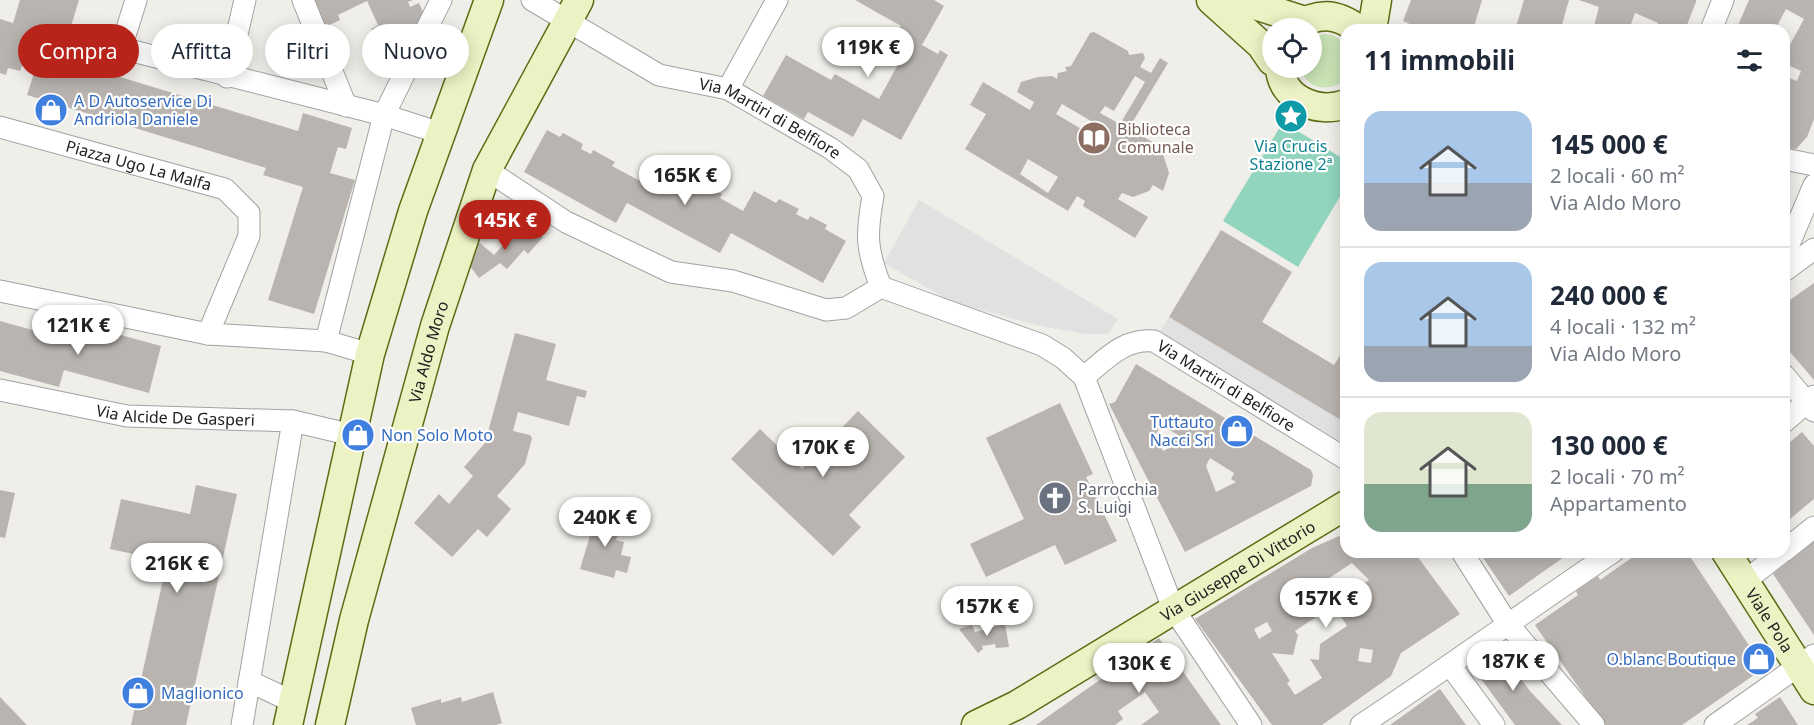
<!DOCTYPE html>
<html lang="it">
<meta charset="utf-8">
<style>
:root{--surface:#fff;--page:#f2f2f3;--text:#1f2937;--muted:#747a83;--line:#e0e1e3;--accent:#b8241a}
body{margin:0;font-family:"Noto Sans",sans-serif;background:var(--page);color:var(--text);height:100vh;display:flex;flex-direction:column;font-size:22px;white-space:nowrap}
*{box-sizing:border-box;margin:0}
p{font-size:20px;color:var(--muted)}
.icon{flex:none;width:33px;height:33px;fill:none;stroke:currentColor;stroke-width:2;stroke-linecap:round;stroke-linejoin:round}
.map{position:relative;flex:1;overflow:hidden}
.side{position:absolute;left:1340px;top:24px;width:450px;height:534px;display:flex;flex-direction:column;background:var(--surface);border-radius:18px;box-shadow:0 3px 15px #0003}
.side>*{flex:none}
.hud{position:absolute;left:18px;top:24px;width:570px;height:54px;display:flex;gap:12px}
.controls{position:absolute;left:1262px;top:18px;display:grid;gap:12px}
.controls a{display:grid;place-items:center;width:60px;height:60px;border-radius:50%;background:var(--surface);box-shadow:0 3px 15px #0003;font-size:30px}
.price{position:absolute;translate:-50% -51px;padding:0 14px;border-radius:21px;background:#fff;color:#222;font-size:20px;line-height:39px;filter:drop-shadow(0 2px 3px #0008)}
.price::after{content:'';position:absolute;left:50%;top:36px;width:18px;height:14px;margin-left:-9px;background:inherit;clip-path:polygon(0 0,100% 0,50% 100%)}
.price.current{background:var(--accent);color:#fff}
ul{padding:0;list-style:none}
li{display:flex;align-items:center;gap:18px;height:150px;padding:0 24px}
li+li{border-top:2px solid var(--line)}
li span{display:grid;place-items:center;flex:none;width:168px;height:120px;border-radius:18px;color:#555}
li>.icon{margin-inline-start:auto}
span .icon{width:72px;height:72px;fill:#fffc;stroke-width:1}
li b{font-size:26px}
h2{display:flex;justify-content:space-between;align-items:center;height:72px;padding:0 24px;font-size:26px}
.tag{padding:0 21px;border-radius:27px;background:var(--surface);box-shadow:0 3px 15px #0003;font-size:21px;line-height:54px}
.tag.current{background:var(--accent);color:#fff}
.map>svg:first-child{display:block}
.grass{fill:#c9e3b5}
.pitch{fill:#91d5bf}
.parking{fill:#e1e1e1}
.building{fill:#b9b4af;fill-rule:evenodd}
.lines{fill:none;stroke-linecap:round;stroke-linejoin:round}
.street-casing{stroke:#a2a2a2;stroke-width:23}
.secondary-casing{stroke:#5d6c13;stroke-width:31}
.street{stroke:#fff;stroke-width:21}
.secondary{stroke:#edf2c4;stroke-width:28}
.labels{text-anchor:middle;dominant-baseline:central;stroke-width:4.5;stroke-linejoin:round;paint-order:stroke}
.shop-label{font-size:16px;fill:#366cbe;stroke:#fff;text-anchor:start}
.street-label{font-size:16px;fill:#212121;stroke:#fff}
.education-label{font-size:16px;fill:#785e54;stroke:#fff;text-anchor:start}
.culture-label{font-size:16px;fill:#0d838f;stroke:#fff}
.worship-label{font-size:16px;fill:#5b616d;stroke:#fff;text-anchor:start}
</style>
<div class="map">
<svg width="1814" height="725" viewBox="0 0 1814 725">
<rect width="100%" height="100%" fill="#f0eee9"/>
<path class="grass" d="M1324,34L1333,35L1345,43V80C1329,93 1306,89 1300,68H1311V39Z"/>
<path class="pitch" d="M1283,122L1345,160V188L1298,267L1223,221Z"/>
<path class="parking" d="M919,200L1118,319L1108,334H1085L1036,325L952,302L884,263Z
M1169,317L1345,422V444L1159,333Z"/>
<path class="building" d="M20,0H79L61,59L298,131L303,113L352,128L346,149L338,147L330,173L355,180L314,314L268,300L303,187L263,175L266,168L27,95L36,67L23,63L20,71L8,68L6,75L0,73V19L13,23Z
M307,0H413L408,2L410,7L419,3L427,21L379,45L371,29L378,25L367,1L338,15L340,20L321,29Z
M855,0H934L944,6L922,45L938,54L940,50L948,55L901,140L863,119L853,137L808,112L804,119L763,96L786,55L831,80L835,74L879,99L912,39L898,31L901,26Z
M1411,0H1482L1473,30H1418L1419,28L1403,21Z
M1524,0H1569L1561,28L1566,30H1515Z
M1579,0H1696V2L1685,30H1655L1658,23L1635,13L1630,27L1638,30H1593L1599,7Z
M1749,0H1814V119L1807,137L1796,149L1784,148V85L1787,77L1797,81L1801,71L1790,66L1786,76L1784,74V42L1787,50L1804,19L1786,9L1776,28L1778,30H1736Z
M1094,32L1128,51L1129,55L1143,53L1145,58L1140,67L1151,73L1160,58L1168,63L1129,128L1154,143L1163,154L1169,173L1163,191L1153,185L1149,191L1133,197L1122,193L1118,199L1148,217L1135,238L1083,206L1085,201L1077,196L1068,211L965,149L986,114L970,105L983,82L1030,110L1034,102L1017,92L1021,82L1038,77L1052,76L1057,79L1058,73L1067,71L1065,67L1071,66L1090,33ZM1135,76L1145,82L1120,124L1100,113L1105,106L1114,111ZM1062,104L1091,121L1085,131L1056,114ZM1028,159L1058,177L1048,193L1020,174Z
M547,130L560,137L563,133L583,144L581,149L591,154L593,150L615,162L612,166L640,181L651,161L672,172L674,168L693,178L691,182L702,188L704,184L722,194L720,198L743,211L754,191L776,203L779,199L799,209L796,214L808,220L810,216L827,225L825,229L846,241L823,283L731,233L720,253L627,203L616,223L524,172Z
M525,221L543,237L528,254L524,250L507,269L500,263L479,278L466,261L477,251L474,248L480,243L494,255Z
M1221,230L1292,272L1262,322L1334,365L1346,346V423L1169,317Z
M1814,283V380L1784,345V304Z
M0,321L72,341L77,323L161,346L149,393L64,370L59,387L0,371Z
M515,333L556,344L546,380L587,391L585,398L577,396L569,426L518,412L513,431L530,435L532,438L525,464L497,496L511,509L487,537L478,529L452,557L414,523L439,494L449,504L473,476L464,467L485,443Z
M1136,364L1311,470L1313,475L1311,486L1185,552L1109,404L1115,402ZM1161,425L1178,435L1171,447L1163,451L1155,436ZM1210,458L1234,473L1231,479L1236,482L1216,492L1206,466Z
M1060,403L1093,474L1086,477L1117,541L1065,565L1055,545L986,577L970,544L1024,519L986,438Z
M858,411L905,457L849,515L861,527L833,556L731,459L760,429L802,469Z
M1802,432L1814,446V499L1784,524V447Z
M196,485L237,494L186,725H131L167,561L110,549L121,499L190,514Z
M0,490L15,493L5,538L0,537Z
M597,512L623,519L616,540L624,542L621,555L631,557L627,573L616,570L614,578L580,569Z
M1346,533V552H1414L1460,614L1401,653L1391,676L1322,725H1272L1195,619L1312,548ZM1352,563L1369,580L1333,604L1347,626L1320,644L1319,660L1310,659L1322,678L1295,695L1287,683L1290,681L1272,653L1293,655L1298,635L1295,631L1325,611L1311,590ZM1267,622L1272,631L1259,639L1254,629ZM1360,648L1373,650L1371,663L1358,661Z
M1814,541V635L1773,574Z
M1479,552H1571L1509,596Z
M1640,552H1687L1764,668L1682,725H1605L1535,625L1578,595L1576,591L1598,576L1600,580Z
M1005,624L1009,647L996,648L995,644L982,646L983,649L978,653L959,629L972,625L975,632Z
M1159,638L1221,725H1141L1159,712L1145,692L1118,711L1123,719L1115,725H1036Z
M1499,649L1530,691L1562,725H1515L1473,668Z
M1440,689L1466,725H1390Z
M493,692L502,723L496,725H416L411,708L441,699V703L461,697L462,702Z
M0,697L24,722L27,725H0Z
M1780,697L1798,725H1747L1758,718L1755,714Z"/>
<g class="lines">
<defs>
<g id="street">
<path d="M136,0L121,48L384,115L440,133"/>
<path d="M303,0L346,106"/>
<path id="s1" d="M532,0L659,75L728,89L830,148L858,169L873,196C866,235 866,249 881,287"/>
<path d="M1711,30L1723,0"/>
<path d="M227,77L245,0"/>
<path d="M728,89L777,0"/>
<path id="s2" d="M0,127L225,189L249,213V236L208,334"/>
<path d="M1784,159L1814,165"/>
<path d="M487,170L566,222L671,272L733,281L826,310L846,308L881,287L1042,345L1063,358L1084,377L1173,608L1251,725"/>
<path d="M1784,256L1814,185"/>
<path d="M1784,271L1814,249"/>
<path d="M0,291L208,334L326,341L370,354"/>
<path d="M326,341L384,115L441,0"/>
<path d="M1784,375L1814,411"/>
<path id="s3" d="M1084,377C1106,359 1124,338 1154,341L1346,459"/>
<path id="s4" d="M0,390L127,416L293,421L352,435"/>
<path d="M1784,422L1814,396"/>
<path d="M1784,551L1814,527"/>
<path d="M1462,552L1507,623L1594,725"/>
<path d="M1745,581L1782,552"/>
<path d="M1450,665L1494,725"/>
<path d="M249,681L293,702"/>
<path d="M242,725L293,421"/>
<path d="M1361,725C1446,669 1528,609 1613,552"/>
<path d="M1715,725L1814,655"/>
</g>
<g id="secondary">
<path d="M1211,0L1261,45L1272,61"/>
<path d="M1239,0L1305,21"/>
<path d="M1294,28C1317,12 1336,12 1359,30"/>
<path d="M1372,30L1377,0"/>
<path d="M1280,68C1282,100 1318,114 1346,104"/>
<path id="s5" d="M1726,552L1814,690"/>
<path d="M288,725L370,354L413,211L489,0"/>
<path id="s6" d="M330,725L354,620L435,326L487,170L579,0"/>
<path id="s7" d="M976,725L1017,705L1346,505"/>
</g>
</defs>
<use href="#street" class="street-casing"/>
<use href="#secondary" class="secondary-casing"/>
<use href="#street" class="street"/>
<use href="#secondary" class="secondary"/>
</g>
<defs>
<symbol id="shop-disc" viewBox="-11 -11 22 22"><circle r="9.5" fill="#3f7fe0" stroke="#fff"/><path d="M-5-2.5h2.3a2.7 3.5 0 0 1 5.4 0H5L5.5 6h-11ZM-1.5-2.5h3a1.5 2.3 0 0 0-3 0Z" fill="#fff"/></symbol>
<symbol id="sight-disc" viewBox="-11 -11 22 22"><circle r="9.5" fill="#0f9aa8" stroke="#fff"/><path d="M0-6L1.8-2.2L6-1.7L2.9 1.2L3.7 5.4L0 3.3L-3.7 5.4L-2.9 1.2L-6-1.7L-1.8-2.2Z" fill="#fff"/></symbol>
<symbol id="library-disc" viewBox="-11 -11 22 22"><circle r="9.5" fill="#8d6e63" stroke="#fff"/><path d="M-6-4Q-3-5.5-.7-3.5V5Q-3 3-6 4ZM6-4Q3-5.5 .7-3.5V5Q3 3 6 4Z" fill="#fff"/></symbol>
<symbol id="church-disc" viewBox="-11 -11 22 22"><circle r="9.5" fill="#6b7280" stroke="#fff"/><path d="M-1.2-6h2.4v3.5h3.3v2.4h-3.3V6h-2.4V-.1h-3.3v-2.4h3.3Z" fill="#fff"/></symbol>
</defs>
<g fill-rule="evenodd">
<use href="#shop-disc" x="32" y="91" width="38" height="38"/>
<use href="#sight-disc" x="1272" y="97" width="38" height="38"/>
<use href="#library-disc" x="1075" y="119" width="38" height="38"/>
<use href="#shop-disc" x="1218" y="412" width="38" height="38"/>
<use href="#shop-disc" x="339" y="416" width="38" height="38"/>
<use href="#church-disc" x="1036" y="479" width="38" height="38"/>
<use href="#shop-disc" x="1740" y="640" width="38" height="38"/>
<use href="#shop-disc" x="119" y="674" width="38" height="38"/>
</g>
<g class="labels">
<g class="shop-label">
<text x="74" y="101">A D Autoservice Di<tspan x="74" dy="18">Andriola Daniele</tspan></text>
<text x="1214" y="422" text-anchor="end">Tuttauto<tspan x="1214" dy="18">Nacci Srl</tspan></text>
<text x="381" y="435">Non Solo Moto</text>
<text x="1736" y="659" text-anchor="end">O.blanc Boutique</text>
<text x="161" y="693">Maglionico</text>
</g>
<g class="street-label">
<text stroke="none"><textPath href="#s1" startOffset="268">Via Martiri di Belfiore</textPath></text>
<text stroke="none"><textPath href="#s2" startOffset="144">Piazza Ugo La Malfa</textPath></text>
<text stroke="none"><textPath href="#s6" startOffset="386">Via Aldo Moro</textPath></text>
<text stroke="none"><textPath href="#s3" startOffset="166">Via Martiri di Belfiore</textPath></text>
<text stroke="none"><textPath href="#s4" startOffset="178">Via Alcide De Gasperi</textPath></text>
<text stroke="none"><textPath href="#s7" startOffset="304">Via Giuseppe Di Vittorio</textPath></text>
<text stroke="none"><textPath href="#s5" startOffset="81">Viale Pola</textPath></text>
</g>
<g class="education-label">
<text x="1117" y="129">Biblioteca<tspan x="1117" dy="18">Comunale</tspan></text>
</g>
<g class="culture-label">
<text x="1291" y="146">Via Crucis<tspan x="1291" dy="18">Stazione 2ª</tspan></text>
</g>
<g class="worship-label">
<text x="1078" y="489">Parrocchia<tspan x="1078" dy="18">S. Luigi</tspan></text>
</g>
</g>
</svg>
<div class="controls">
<a><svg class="icon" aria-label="locate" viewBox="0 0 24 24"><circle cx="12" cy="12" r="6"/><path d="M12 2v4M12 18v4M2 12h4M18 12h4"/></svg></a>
</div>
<b class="price" style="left:868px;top:78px">119K €</b>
<b class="price" style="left:685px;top:206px">165K €</b>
<b class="price current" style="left:505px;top:251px">145K €</b>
<b class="price" style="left:78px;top:356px">121K €</b>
<b class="price" style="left:823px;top:478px">170K €</b>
<b class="price" style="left:605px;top:548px">240K €</b>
<b class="price" style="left:177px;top:594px">216K €</b>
<b class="price" style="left:1326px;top:629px">157K €</b>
<b class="price" style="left:987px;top:637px">157K €</b>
<b class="price" style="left:1513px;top:692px">187K €</b>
<b class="price" style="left:1139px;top:694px">130K €</b>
<div class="hud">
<a class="tag current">Compra</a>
<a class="tag">Affitta</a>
<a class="tag">Filtri</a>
<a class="tag">Nuovo</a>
</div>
<section class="side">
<h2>11 immobili<svg class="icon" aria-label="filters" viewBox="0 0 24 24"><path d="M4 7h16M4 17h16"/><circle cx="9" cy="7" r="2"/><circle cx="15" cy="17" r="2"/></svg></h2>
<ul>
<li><span style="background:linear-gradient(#a9c7e8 60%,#9aa5b1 0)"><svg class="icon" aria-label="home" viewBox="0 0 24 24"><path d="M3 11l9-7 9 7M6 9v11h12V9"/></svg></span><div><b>145 000 €</b><p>2 locali · 60 m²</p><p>Via Aldo Moro</p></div></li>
<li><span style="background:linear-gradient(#a9c7e8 70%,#9aa5b1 0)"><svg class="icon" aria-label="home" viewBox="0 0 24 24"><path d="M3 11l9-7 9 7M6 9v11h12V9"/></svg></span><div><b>240 000 €</b><p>4 locali · 132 m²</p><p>Via Aldo Moro</p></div></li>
<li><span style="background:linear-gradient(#dfe7d0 60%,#7fa58c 0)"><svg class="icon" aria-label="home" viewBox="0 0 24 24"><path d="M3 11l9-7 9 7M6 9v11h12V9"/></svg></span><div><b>130 000 €</b><p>2 locali · 70 m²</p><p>Appartamento</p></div></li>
</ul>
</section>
</div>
